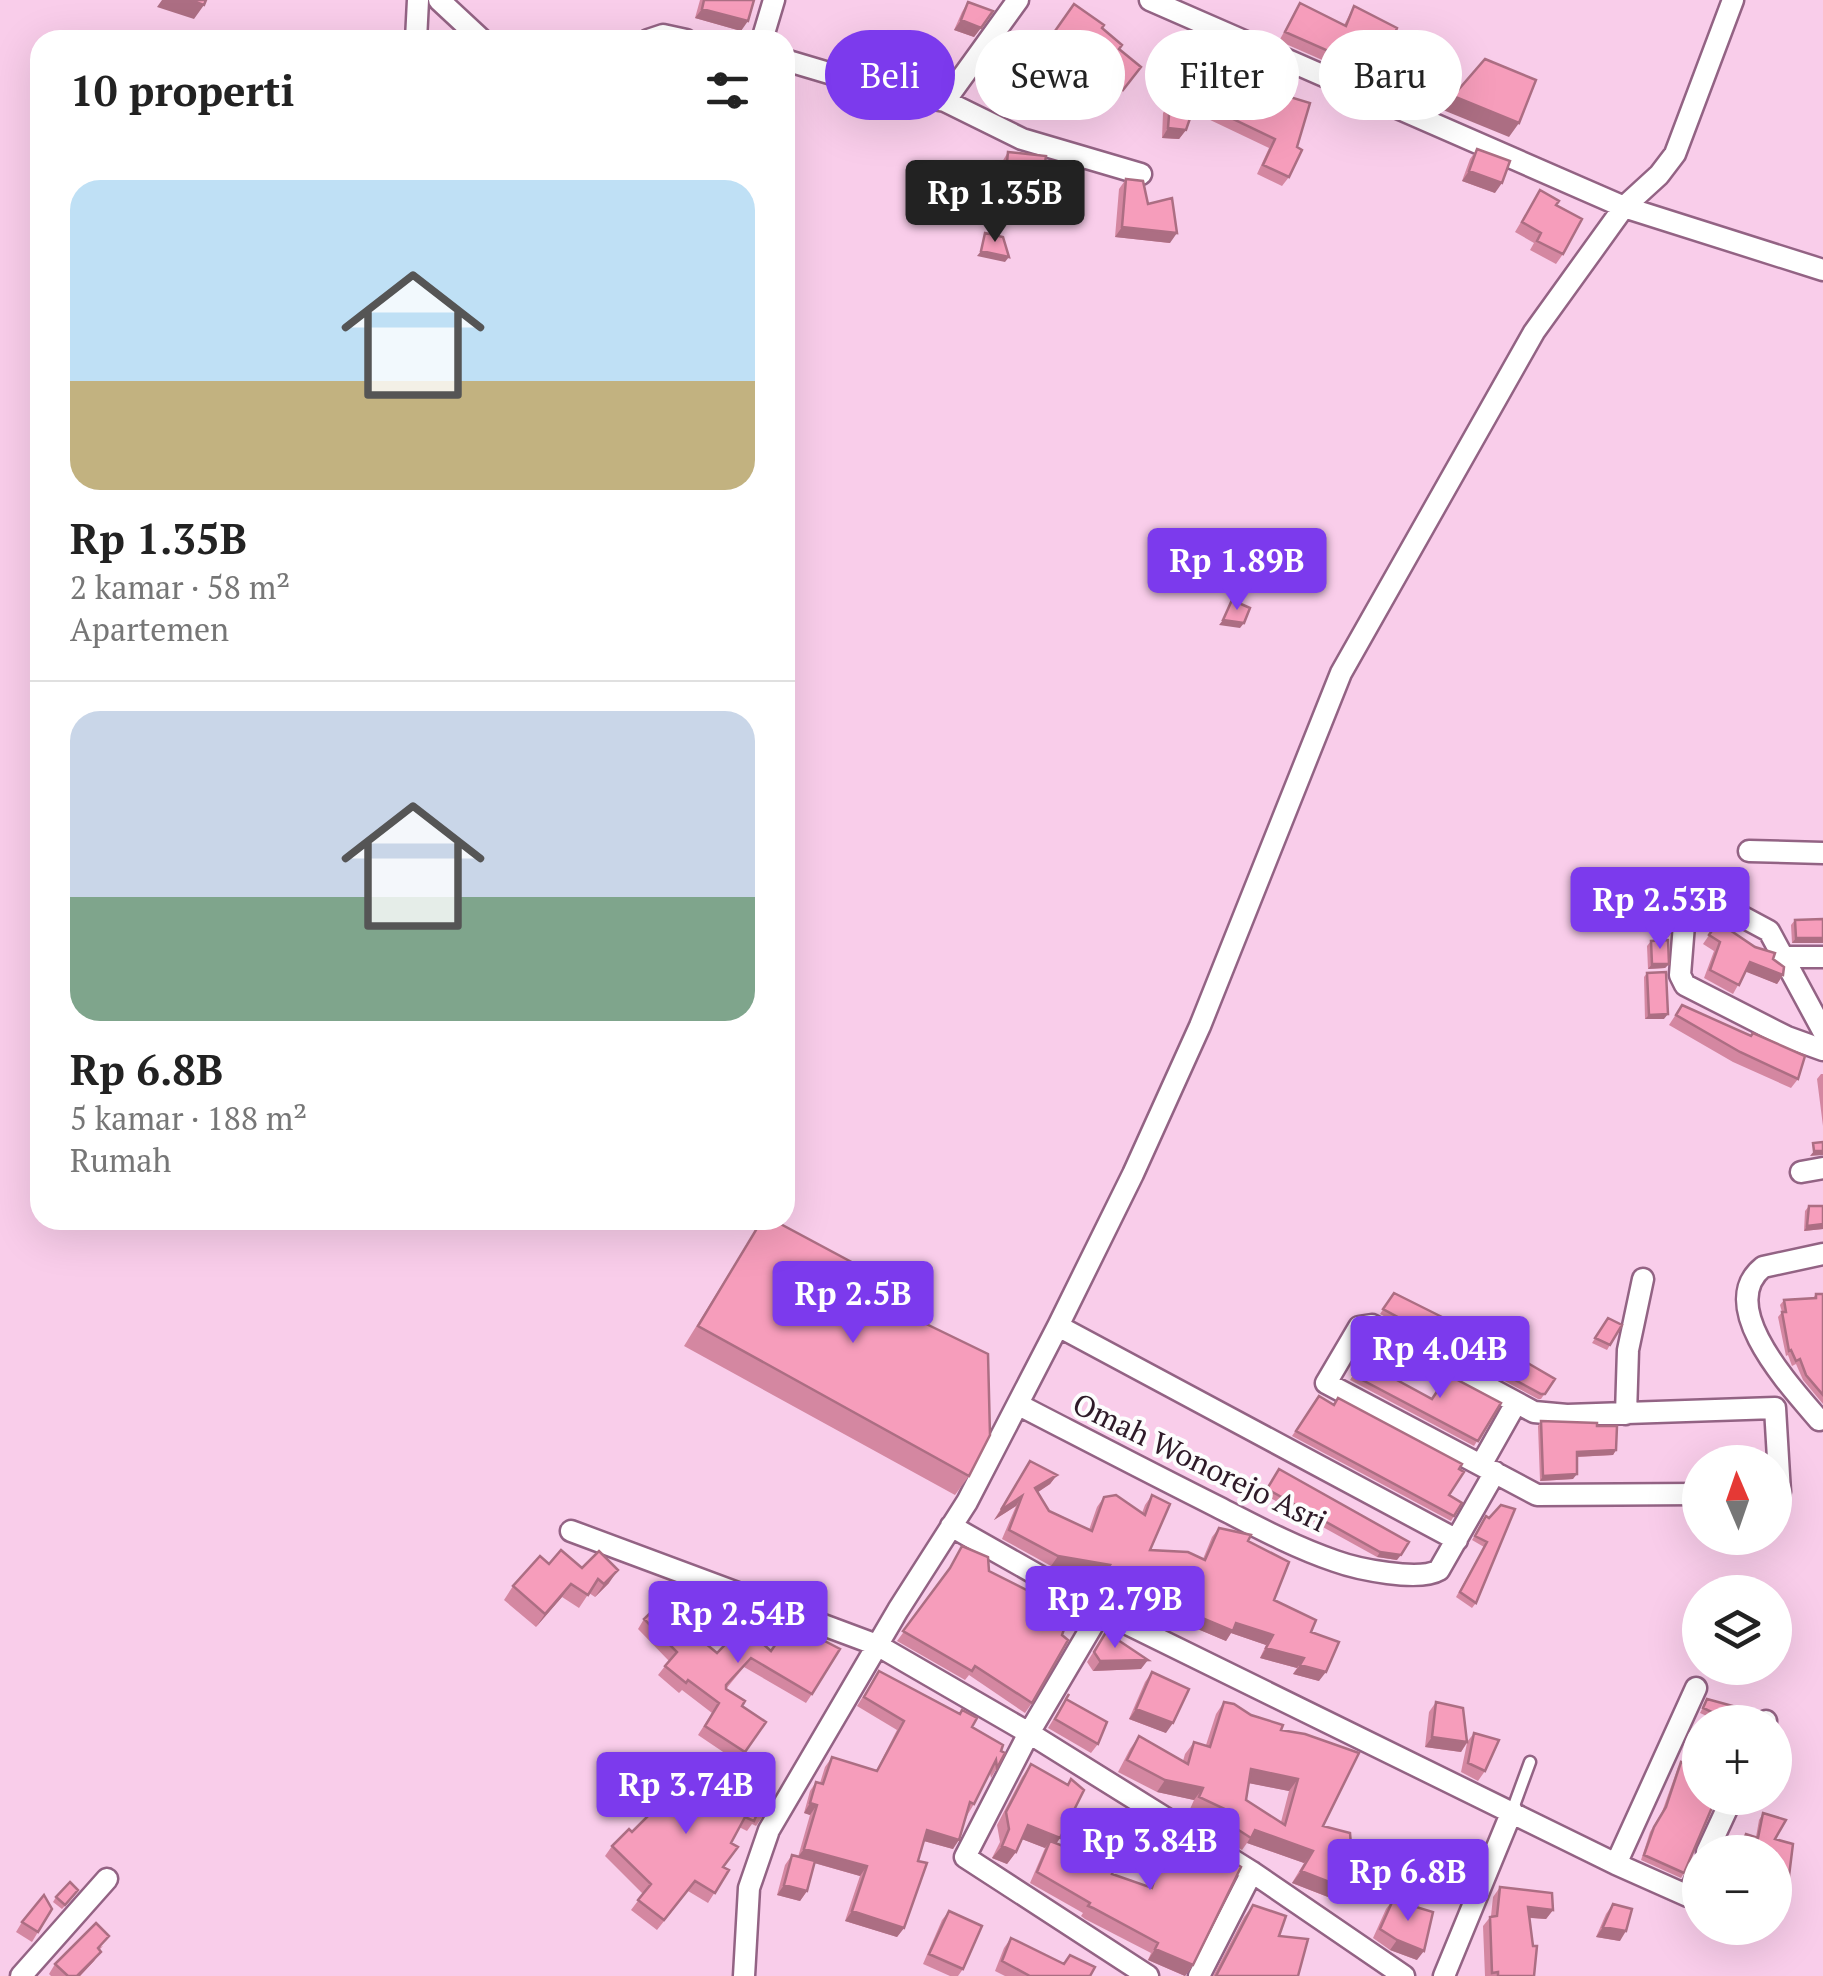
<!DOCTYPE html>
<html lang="id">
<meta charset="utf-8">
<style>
:root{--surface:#fff;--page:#f2f2f2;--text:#222;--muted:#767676;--line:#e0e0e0;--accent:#7c3aed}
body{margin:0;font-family:"PT Serif",serif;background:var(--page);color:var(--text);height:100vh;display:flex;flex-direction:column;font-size:38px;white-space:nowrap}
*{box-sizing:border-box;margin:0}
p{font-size:32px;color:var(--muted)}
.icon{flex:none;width:55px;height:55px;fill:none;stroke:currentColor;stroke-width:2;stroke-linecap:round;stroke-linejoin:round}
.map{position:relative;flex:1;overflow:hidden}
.drawer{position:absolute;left:30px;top:30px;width:765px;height:1200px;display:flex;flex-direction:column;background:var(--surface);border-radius:30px;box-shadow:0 10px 40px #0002}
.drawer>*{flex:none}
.hud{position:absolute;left:825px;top:30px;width:848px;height:90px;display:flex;gap:20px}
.needle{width:65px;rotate:358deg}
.fabs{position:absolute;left:1682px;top:1445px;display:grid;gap:20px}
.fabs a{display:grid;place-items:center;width:110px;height:110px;border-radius:50%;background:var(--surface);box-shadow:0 10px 40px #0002;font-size:50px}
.price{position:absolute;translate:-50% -85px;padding:0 22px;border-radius:10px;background:var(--accent);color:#fff;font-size:32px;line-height:65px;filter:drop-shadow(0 2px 5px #0008)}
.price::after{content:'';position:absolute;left:50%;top:60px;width:30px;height:22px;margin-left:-15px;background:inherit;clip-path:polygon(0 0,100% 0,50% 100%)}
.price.on{background:#222;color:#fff}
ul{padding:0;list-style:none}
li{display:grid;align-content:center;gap:20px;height:530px;padding:0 40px}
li+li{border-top:2px solid var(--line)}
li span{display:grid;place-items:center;height:310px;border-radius:30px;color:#555}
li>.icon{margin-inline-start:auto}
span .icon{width:180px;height:180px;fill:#fffc;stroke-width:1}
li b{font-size:42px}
h2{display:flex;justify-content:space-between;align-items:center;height:120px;padding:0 40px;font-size:42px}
.tag{padding:0 35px;border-radius:45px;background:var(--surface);box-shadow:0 10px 40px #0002;font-size:35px;line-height:90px}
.tag.on{background:var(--accent);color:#fff}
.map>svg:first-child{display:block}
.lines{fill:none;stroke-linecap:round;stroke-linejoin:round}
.lane-casing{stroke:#936384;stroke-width:15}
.street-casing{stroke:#936384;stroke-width:25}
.lane{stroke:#fff;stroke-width:10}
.street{stroke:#fff;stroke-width:20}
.wall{fill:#d487a1;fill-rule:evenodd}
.shaded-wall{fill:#ac6e83}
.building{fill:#f69dbb;stroke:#ac6e83;stroke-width:2.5;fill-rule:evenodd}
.labels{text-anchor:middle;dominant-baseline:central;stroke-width:8;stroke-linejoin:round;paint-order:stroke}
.street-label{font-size:30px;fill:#2e1a28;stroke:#fdfdfd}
</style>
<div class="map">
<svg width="1823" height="1976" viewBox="0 0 1823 1976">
<rect width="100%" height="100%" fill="#f9cdea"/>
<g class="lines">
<defs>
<path id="lane" d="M1512,1811L1530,1762"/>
<path id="street" d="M439,0L482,40
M1150,0L1624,207L1823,270
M416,40L418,0
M648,40L663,35L686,40
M762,40L774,0
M785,60L896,93L945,101L1022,139L1141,174
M945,101L1018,0
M1749,851L1823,853
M1784,957H1823
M1823,1031L1769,931L1687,887L1680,975L1685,985L1787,1037L1823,1050
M1801,1172L1823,1168
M1058,1326L1457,1540
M1019,1405C1085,1439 1150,1473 1216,1506C1255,1526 1294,1547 1335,1561C1357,1569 1419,1582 1439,1570L1495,1472
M1626,1414L1628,1350L1643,1279
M1819,1420C1792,1388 1714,1306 1763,1267L1823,1254
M1481,1465L1516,1403
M1700,1494L1537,1495L1326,1383L1359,1327L1372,1325L1534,1412L1567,1415L1775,1408L1780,1492H1775
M951,1526L1101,1611L1616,1864L1688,1896L1700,1869
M571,1531L877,1645L1029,1733L1252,1872L1404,1976
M1101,1611L1029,1733L965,1857L1148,1976
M1766,1722V1721
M1707,1852L1732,1798
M1616,1864L1696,1688
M21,1976L107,1879
M744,1976L749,1888L769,1830L898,1610L967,1502L1058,1326L1133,1174L1200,1026L1341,673L1534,332L1624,207L1659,175L1675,154L1733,0
M1199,1976L1252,1872
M1444,1976L1512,1811"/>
</defs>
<use href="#lane" class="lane-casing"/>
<use href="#street" class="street-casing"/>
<use href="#lane" class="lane"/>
<use href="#street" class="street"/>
</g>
<path class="wall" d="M700,0H754L741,31L695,18Z
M968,2L993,11L974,37L954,30L962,12Z
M1300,3L1344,25L1354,6L1385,59L1401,83L1395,92L1279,41Z
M1074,4L1102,28L1119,49L1141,67L1116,100L1093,82L1089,87L1084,83L1067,108L1038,90L1056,61L1041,51Z
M1240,68L1277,83L1271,92L1289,177L1282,186L1257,174L1269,148L1206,118L1221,91L1227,94L1233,77Z
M1010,77L1028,108L1022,118L995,105L1003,87Z
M1170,103L1186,130L1179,139L1162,138L1163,113Z
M1477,149L1495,193L1462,181L1470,159Z
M1008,152L1043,176L1046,214L1004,210L999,182L1002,162Z
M1126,179L1148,204L1170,243L1115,237L1119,189Z
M1540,190L1563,254L1556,264L1530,250L1534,243L1515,232Z
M1658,875L1675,928L1668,937H1652V884Z
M1823,919V943H1792L1791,925L1795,920Z
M1718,922L1773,959L1783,975L1777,984L1746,971L1733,994L1704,978L1714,951L1703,944Z
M1651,941L1669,964L1665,968L1648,969L1647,946Z
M1647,973L1664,1019H1645L1644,977Z
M1682,1005L1798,1079L1791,1088L1733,1062L1669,1025Z
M1821,1074H1823V1126L1817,1079Z
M1809,1206H1823V1229L1804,1231L1805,1211Z
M762,1220L846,1285L969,1476L955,1495L684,1346Z
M1394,1293L1555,1379L1541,1399H1538L1380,1314Z
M1816,1294H1823V1404L1803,1380L1796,1364L1792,1366L1788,1355L1786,1356L1778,1317L1782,1312L1780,1305L1784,1300L1813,1298Z
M1608,1318L1610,1345L1607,1350L1592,1343Z
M1362,1361L1432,1399L1501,1403L1474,1446L1350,1380Z
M1319,1396L1449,1495L1454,1516L1451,1521L1292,1436Z
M1541,1421L1597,1426L1616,1450L1613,1455L1577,1457L1573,1479L1540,1481L1538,1426Z
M1030,1461L1057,1475L1050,1484L1038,1492L1049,1511L1089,1530L1097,1507L1104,1497L1142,1513L1145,1505L1152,1495L1150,1550L1203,1559L1212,1537L1219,1528L1248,1541L1274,1600L1311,1632L1319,1681L1293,1674L1297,1668L1260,1658L1266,1645L1231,1633L1226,1641L1155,1611L1150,1618L1118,1603L1099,1583L1103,1575L1051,1566L1002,1539L1016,1506L994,1520Z
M1279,1469L1397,1560L1377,1557L1263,1494Z
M1501,1505L1476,1603L1472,1608L1456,1597L1484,1547L1472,1540L1486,1516L1489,1518Z
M962,1546L989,1571L1062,1635L1032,1703L1025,1713L969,1675L965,1680L897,1641L945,1576Z
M549,1564L582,1568L609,1583L595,1597L589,1593L579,1608L562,1597L536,1627L504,1600L513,1586Z
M693,1611L683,1624L717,1653L743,1626L812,1694L806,1703L744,1667L726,1689L742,1706L766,1722L738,1762L698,1735L712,1713L682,1690L679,1693L658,1675L669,1661L638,1629L644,1619Z
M1106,1632L1141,1669L1093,1671L1087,1662Z
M879,1671L972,1727L1001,1751L997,1768L991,1778L990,1773L974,1804L968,1814L953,1849L924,1841L918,1861L904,1928L897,1937L845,1921L860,1876L814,1863L807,1891L800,1901L777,1895L785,1865L792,1855L798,1857L810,1815L804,1813L810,1791L816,1782L820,1783L825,1767L832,1757L876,1771L897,1730L857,1706Z
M1152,1672L1166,1733L1129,1719L1145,1682Z
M1069,1694L1066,1699L1098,1744L1091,1753L1048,1728Z
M1707,1699L1750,1722H1720L1700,1713Z
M1224,1702L1281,1730L1323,1826L1328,1897L1292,1883L1304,1863L1247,1843L1242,1850L1215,1833L1220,1823L1190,1809L1194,1800L1157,1792L1118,1772L1130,1749L1139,1736L1183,1761L1185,1754L1194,1742L1206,1745L1216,1714ZM1249,1783L1289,1791L1281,1822L1246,1800Z
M1436,1702L1467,1742L1474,1733L1485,1771L1478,1781L1461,1772L1467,1743L1461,1752L1425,1747L1429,1712Z
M1694,1742L1684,1873L1681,1878L1641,1860L1650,1832L1662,1812L1678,1767L1681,1762L1685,1763Z
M1031,1764L1067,1785L1071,1779L1060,1838L1056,1844L1112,1874L1148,1886L1152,1873L1160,1862L1193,1965L1185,1976L1148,1960L1151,1953L1085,1919L1081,1916L1083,1913L1030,1883L1045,1848L1022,1839L1016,1852L1007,1864L992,1858L1000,1842L997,1825L1022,1777Z
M742,1780L767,1799L763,1816L756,1826L752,1824L747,1831L739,1827L731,1843L723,1867L729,1870L708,1903L688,1891L657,1930L631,1910L643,1894L605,1856L612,1846L632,1832L647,1818L636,1808L643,1798L719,1803L724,1796L731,1799Z
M1763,1813L1775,1839L1784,1882L1775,1881V1852H1737L1742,1840L1746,1834L1756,1837L1759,1820Z
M1500,1887L1553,1910L1546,1919L1530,1918L1534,1976H1485L1483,1926L1491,1916L1493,1897Z
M75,1895L62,1909L53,1902L56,1897Z
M1393,1900L1417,1960L1390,1950L1373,1938L1386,1909Z
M1613,1904L1620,1941L1596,1937L1606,1914Z
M1253,1905L1279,1936L1298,1976H1213L1244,1917Z
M949,1911L963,1969L958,1976H950L923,1964L942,1920Z
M22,1922L38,1932L32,1942L16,1932Z
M1011,1938L1090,1976H1005L995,1971L1004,1948Z
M103,1946L99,1950L94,1961L80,1976H51L49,1974L55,1964Z"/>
<path class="shaded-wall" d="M162,0H190L204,5L194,19L157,7Z
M702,9L748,21L741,31L695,18Z
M961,20L981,28L974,37L954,30Z
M1453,96L1519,123L1509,137L1443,110Z
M1168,128L1186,130L1179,139L1162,138Z
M1469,171L1502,183L1495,193L1462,181Z
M1011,200L1052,204L1046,214L1004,210Z
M1122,227L1177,233L1170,243L1115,237Z
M981,251L1009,257L1005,262L977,256Z
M1223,620L1244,623L1240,628L1219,625Z
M1675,928L1668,937H1652L1658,929Z
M1796,938H1823V943H1792Z
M1750,962L1783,975L1777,984L1744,971Z
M1652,964H1669L1665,968L1648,969Z
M1668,1014L1664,1019H1645L1649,1015Z
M1814,1151H1823V1155L1810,1156Z
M1823,1224V1229L1804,1231L1807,1226Z
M1616,1450L1613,1455L1573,1457L1577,1452Z
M1577,1474L1573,1479L1540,1481L1543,1476Z
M1057,1475L1050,1484L1029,1498L1035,1488Z
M1022,1496L1016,1506L994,1520L1001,1510Z
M1380,1552L1401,1555L1397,1560L1377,1557Z
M1058,1556L1110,1565L1103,1575L1051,1566Z
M618,1570L609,1583L595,1597L604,1584Z
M571,1584L562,1597L536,1627L545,1614Z
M1159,1600L1236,1623L1273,1635L1266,1645L1231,1633L1226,1641L1155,1611Z
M1266,1648L1304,1658L1297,1668L1260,1658Z
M1148,1660L1141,1669L1093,1671L1100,1661Z
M1300,1665L1326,1672L1319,1681L1293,1674Z
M1136,1709L1173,1723L1166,1733L1129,1719Z
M1432,1737L1467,1742L1461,1752L1425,1747Z
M1251,1769L1298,1779L1289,1791L1243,1782Z
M1165,1780L1203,1788L1194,1800L1157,1792Z
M810,1803L817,1805L810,1815L804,1813Z
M1028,1825L1060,1838L1051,1851L1050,1841L1045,1848L1019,1838Z
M927,1830L959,1840L953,1849L920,1840Z
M1255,1830L1313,1851L1304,1863L1247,1843Z
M1002,1846L1016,1852L1007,1864L992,1858Z
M804,1849L867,1866L860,1876L797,1858Z
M1301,1871L1337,1885L1328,1897L1292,1883Z
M1775,1874L1789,1876L1784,1882L1775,1881Z
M784,1885L807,1891L800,1901L777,1895Z
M1528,1907L1553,1910L1546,1919L1522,1917Z
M852,1911L904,1928L897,1937L845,1921Z
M1603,1927L1626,1931L1620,1941L1596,1937Z
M1397,1940L1424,1951L1417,1960L1390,1950Z
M1155,1949L1193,1965L1185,1976L1148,1960Z
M101,1952L94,1961L80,1976H77Z"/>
<path class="building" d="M190,0H206L204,5Z
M704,0H754L748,21L702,9Z
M968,2L993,11L981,28L961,20Z
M1300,3L1346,26L1354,6L1397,28L1385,59L1407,66L1401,83L1285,32Z
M1074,4L1104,25L1102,28L1122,45L1119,49L1141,67L1123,90L1100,72L1096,77L1090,72L1074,98L1044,80L1063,52L1048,41Z
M1485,59L1536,80L1519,123L1453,96Z
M1240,68L1277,83L1270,91L1310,103L1297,147L1302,150L1289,177L1263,165L1275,139L1212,109L1221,91L1229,95Z
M1010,77L1037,90L1028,108L1002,95Z
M1170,103L1195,104L1186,130L1168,128Z
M1477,149L1510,161L1502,183L1469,171Z
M1008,152L1046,156L1043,176L1055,178L1052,204L1011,200L1006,173Z
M1126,179L1143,181L1148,204L1172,198L1177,233L1122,227Z
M1540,190L1559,201L1556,205L1582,219L1563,254L1537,241L1541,233L1522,222Z
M985,233L1003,237L1009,257L981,251Z
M1232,600L1250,608L1244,623L1223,620Z
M1658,875L1673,876L1675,928L1658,929Z
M1823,919V938H1796L1795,920Z
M1718,922L1755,947L1775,953L1773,959L1784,967L1783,975L1750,962L1739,985L1710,970L1720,942L1709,935Z
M1668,940L1669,964H1652L1651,941Z
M1666,972L1668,1014L1649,1015L1647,973Z
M1682,1005L1751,1036L1753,1033L1805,1056L1798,1079L1740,1052L1676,1015Z
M1823,1142V1151H1814L1813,1143Z
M1809,1206H1823V1224L1807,1226Z
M762,1220H773L857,1265L846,1285L988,1354L990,1435L969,1476L698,1326Z
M1394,1293L1490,1341L1555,1379L1545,1394H1541L1383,1309Z
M1816,1294H1823V1395L1806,1375L1800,1359L1796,1361L1791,1350L1789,1351L1782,1312H1786L1784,1300L1816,1298Z
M1608,1318L1622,1325L1610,1345L1595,1338Z
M1362,1361L1432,1399L1448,1375L1501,1403L1478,1441L1353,1375Z
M1319,1396L1334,1405L1338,1398L1462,1464L1459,1469L1464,1472L1449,1495L1462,1503L1454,1516L1296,1431Z
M1541,1421L1597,1423V1426H1617L1616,1450L1577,1452V1474L1543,1476Z
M1030,1461L1057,1475L1035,1488L1049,1511L1092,1531L1104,1497L1116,1495L1145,1515L1152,1495L1170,1504L1150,1550L1188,1552L1205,1560L1219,1528L1251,1535L1248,1541L1289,1562L1274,1600L1316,1620L1311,1632L1339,1642L1326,1672L1300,1665L1304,1658L1266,1648L1273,1635L1236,1623L1233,1631L1159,1600L1156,1608L1125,1593L1105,1573L1110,1565L1058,1556L1009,1530L1022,1496L1001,1510Z
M1279,1469L1409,1542L1401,1555L1380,1552L1267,1489Z
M1501,1505L1515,1509L1476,1603L1460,1592L1487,1542L1475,1536L1486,1516L1489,1518Z
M962,1546L988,1557L989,1571L1070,1612L1062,1635L1068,1640L1032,1703L975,1666L972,1671L903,1631L950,1568Z
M561,1550L582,1568L599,1551L618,1570L604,1584L598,1579L588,1595L571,1584L545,1614L513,1586L540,1556L549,1564Z
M673,1591L693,1611L681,1623L717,1653L743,1626L771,1651L790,1623L840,1649L812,1694L751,1658L726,1685V1689L745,1701L742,1706L766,1722L745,1752L705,1726L719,1703L688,1680L686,1683L665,1666L677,1652L644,1619Z
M1106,1632L1148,1660L1100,1661L1094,1652Z
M879,1671L960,1714L962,1710L977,1718L972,1727L1003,1745L1001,1751L1005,1753L997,1768L996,1760L974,1804L970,1802L959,1840L927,1830L918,1861L927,1863L904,1928L852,1911L867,1866L804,1849L817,1805L810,1803L816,1782L823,1784L832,1757L877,1771L904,1721L864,1697Z
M1152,1672L1189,1689L1173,1723L1136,1709Z
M1069,1694L1066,1699L1107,1722L1098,1744L1055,1719Z
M1707,1699L1755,1712L1750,1722H1733L1703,1708Z
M1224,1702L1234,1704L1251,1715L1283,1725L1281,1730L1305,1734L1359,1753L1323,1826L1350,1833L1351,1845L1337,1885L1301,1871L1313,1851L1255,1830L1251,1838L1223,1820L1229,1811L1199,1797L1203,1788L1165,1780L1127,1760L1139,1736L1188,1764L1194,1742L1210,1747ZM1251,1769L1298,1779L1285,1825L1246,1800Z
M1436,1702L1463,1708L1467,1742L1432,1737Z
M1474,1733L1499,1740L1485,1771L1468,1763Z
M1694,1742L1700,1744V1798H1716L1684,1873L1644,1855L1654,1827L1666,1807L1681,1762L1686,1764Z
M676,1761L720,1804L724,1796L733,1799L742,1780L769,1794L767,1799L771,1801L763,1816L757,1814L754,1821L745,1817L731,1843L738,1847L723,1867L729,1870L715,1893L695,1881L664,1920L638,1900L651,1884L612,1846L629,1829L632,1832L655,1809L643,1798Z
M1031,1764L1068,1785L1071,1779L1084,1790L1060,1838L1028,1825L1016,1852L1002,1846L1009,1829L1006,1812Z
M1763,1813L1786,1820L1775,1839L1793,1844L1789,1876L1775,1874V1852H1739L1746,1834L1758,1838Z
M1112,1838L1124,1849L1112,1874L1152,1888L1160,1862L1164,1864L1180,1844L1204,1853L1208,1846L1241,1867L1193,1965L1155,1949L1158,1943L1093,1908L1088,1906L1090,1903L1037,1872L1050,1841L1095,1858Z
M792,1855L815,1861L807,1891L784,1885Z
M70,1882L78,1890L65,1905L56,1897Z
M1500,1887L1552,1893L1553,1910L1528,1907L1533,1946H1537L1534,1976H1498V1972L1492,1973L1490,1917L1497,1916Z
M44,1895L52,1909L38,1932L22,1922Z
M1393,1900L1433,1912L1424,1951L1397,1940L1380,1929Z
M1613,1904L1632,1909L1626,1931L1603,1927Z
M1253,1905L1286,1916L1279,1936L1308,1939L1298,1976H1216Z
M949,1911L982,1926L963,1969L929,1954Z
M96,1923L109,1936L98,1948L101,1952L77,1976H68L55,1964Z
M1011,1938L1064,1964L1070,1955L1095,1967L1090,1976H1030L1002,1961Z"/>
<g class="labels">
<g class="street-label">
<text transform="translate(1200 1462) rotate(26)">Omah Wonorejo Asri</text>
</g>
</g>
</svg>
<div class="fabs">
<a><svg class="needle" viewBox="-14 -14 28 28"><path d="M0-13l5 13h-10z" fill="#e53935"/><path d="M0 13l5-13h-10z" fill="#767676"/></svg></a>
<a><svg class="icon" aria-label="layers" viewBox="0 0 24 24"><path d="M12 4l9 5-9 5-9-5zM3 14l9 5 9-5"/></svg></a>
<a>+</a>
<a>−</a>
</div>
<b class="price on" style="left:995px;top:245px">Rp 1.35B</b>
<b class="price" style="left:1237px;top:613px">Rp 1.89B</b>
<b class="price" style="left:1660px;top:952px">Rp 2.53B</b>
<b class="price" style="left:853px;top:1346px">Rp 2.5B</b>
<b class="price" style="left:1440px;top:1401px">Rp 4.04B</b>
<b class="price" style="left:1115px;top:1651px">Rp 2.79B</b>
<b class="price" style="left:738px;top:1666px">Rp 2.54B</b>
<b class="price" style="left:686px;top:1837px">Rp 3.74B</b>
<b class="price" style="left:1150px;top:1893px">Rp 3.84B</b>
<b class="price" style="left:1408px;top:1924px">Rp 6.8B</b>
<div class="hud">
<a class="tag on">Beli</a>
<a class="tag">Sewa</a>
<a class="tag">Filter</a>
<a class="tag">Baru</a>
</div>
<section class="drawer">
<h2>10 properti<svg class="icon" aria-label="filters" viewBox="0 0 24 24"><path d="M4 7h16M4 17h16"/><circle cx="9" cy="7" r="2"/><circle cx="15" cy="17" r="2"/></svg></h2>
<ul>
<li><span style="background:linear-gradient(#bfe0f5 65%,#c2b280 0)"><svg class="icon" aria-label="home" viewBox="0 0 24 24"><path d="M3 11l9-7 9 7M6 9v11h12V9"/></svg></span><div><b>Rp 1.35B</b><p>2 kamar · 58 m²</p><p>Apartemen</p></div></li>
<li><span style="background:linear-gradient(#c9d6e8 60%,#7fa58c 0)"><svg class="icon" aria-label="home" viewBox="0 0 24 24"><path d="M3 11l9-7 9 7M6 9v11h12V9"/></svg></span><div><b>Rp 6.8B</b><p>5 kamar · 188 m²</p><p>Rumah</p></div></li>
</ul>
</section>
</div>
